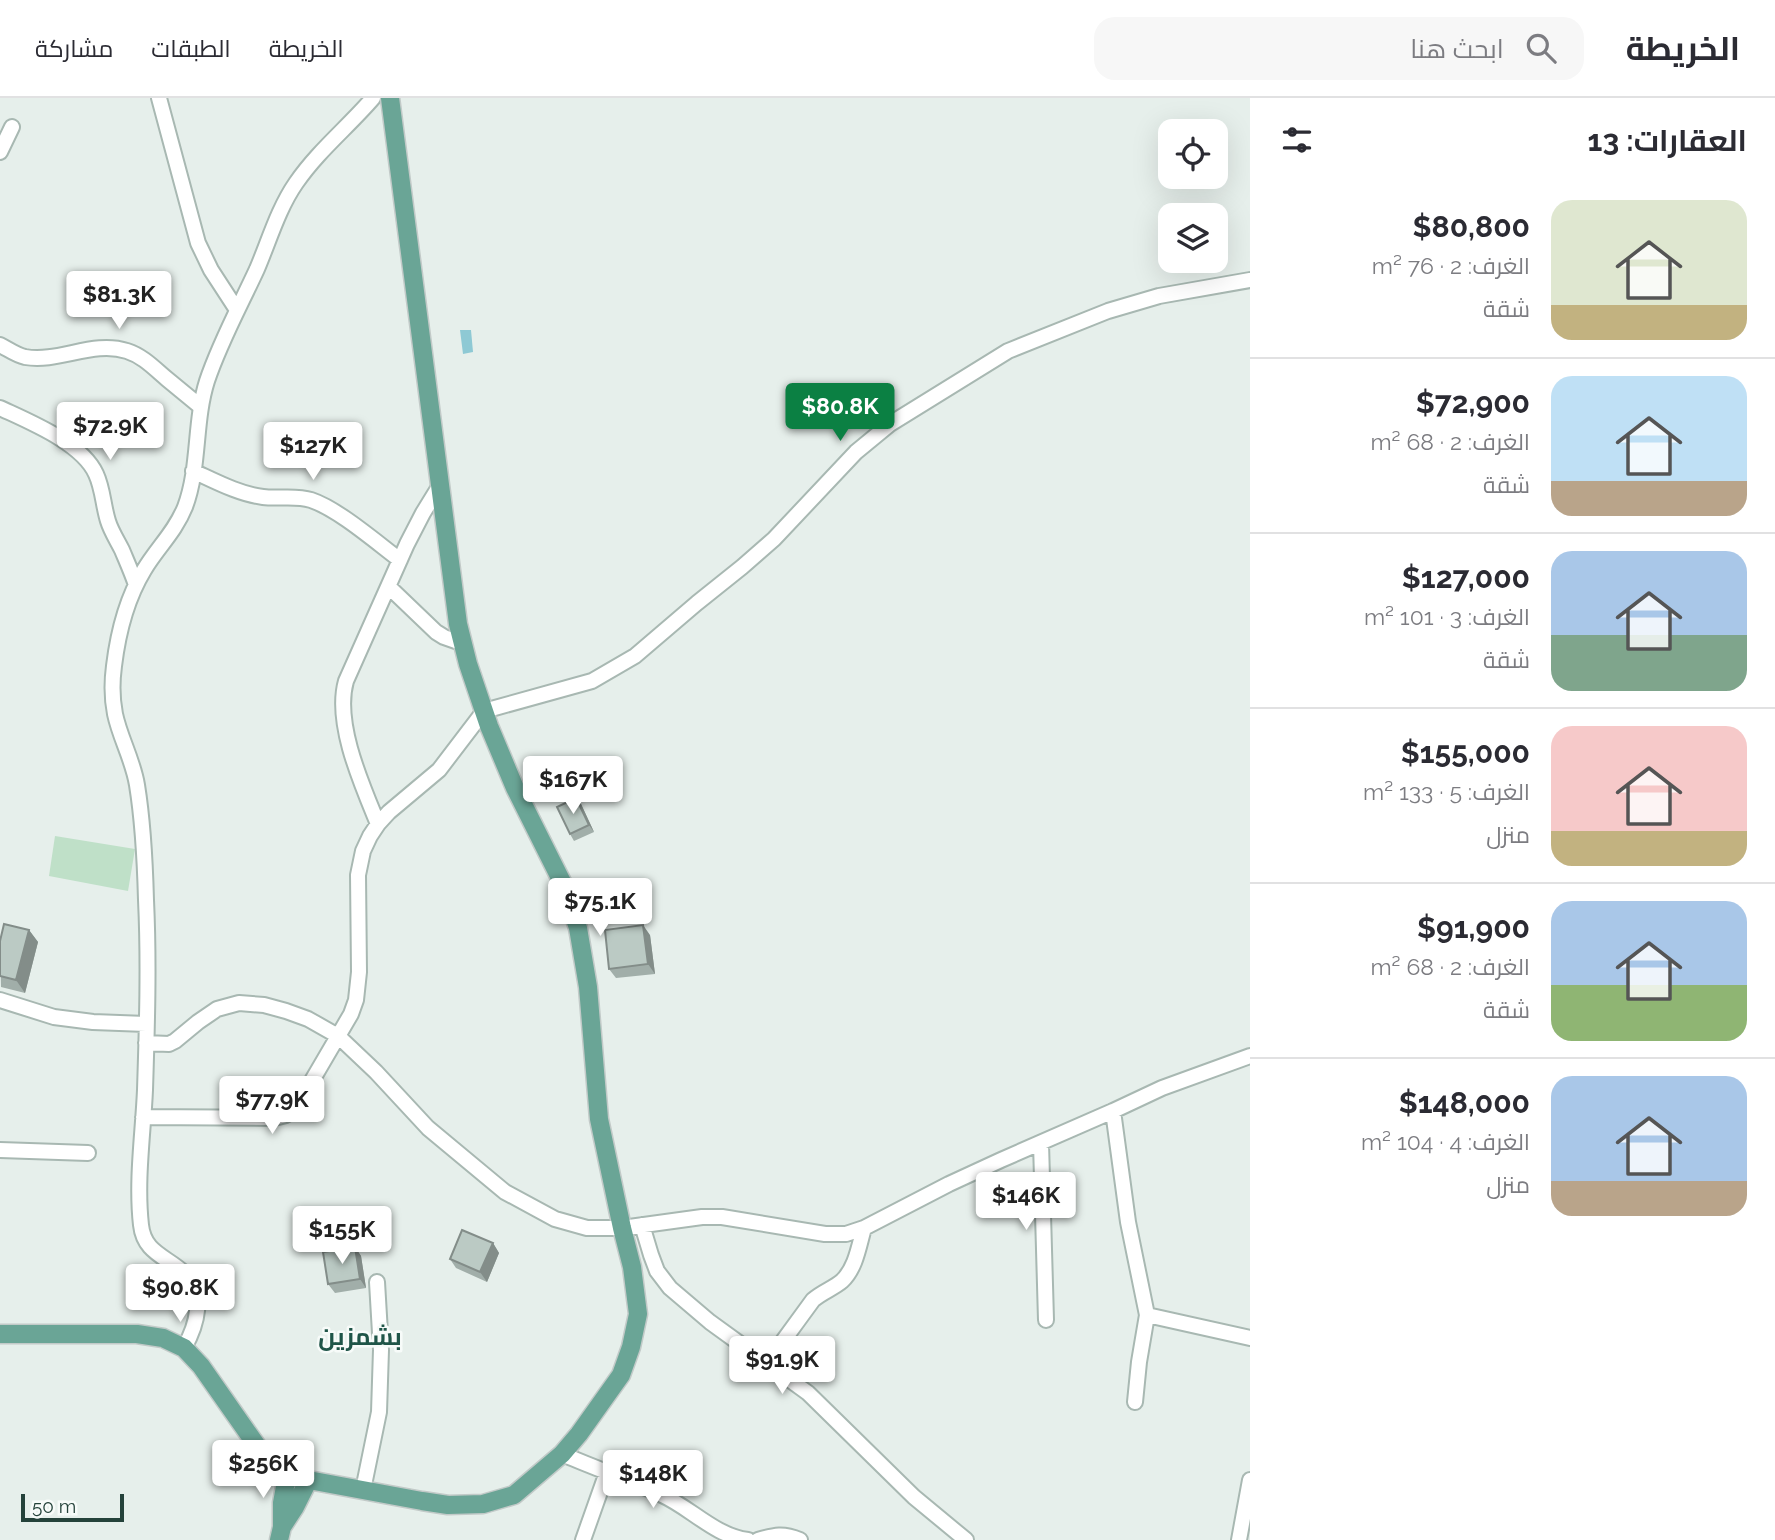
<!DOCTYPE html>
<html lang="ar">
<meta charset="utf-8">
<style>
:root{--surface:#fff;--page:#f7f7f7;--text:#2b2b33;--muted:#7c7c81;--line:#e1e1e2;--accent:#0b8043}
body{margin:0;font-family:Raleway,Cairo,sans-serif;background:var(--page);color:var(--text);direction:rtl;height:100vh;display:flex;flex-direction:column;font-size:26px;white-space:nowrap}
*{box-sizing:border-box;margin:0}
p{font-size:23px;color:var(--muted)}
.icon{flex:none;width:38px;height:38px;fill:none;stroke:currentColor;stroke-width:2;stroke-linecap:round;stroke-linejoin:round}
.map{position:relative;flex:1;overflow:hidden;direction:ltr}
.drawer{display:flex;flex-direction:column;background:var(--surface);width:525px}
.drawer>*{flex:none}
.fabs{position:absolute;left:1158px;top:21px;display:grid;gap:14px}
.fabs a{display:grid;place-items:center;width:70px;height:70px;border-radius:14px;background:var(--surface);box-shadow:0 7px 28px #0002;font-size:35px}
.scale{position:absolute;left:21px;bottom:18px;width:103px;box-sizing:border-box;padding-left:7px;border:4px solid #24423a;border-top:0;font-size:19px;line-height:24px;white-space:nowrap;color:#24423a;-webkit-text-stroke:5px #f7fbf9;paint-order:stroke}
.price{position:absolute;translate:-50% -60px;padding:0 16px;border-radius:7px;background:#fff;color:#222;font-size:23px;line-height:46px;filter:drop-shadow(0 2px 4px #0008)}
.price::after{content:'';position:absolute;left:50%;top:42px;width:21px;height:16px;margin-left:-10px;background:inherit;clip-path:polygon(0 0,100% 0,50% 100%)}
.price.active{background:var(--accent);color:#fff}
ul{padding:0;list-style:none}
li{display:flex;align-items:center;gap:21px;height:175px;padding:0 28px}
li+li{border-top:2px solid var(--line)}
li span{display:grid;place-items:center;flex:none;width:196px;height:140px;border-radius:21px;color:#555}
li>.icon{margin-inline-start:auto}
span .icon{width:84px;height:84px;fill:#fffc;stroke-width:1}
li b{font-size:30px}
h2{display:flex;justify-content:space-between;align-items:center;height:84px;padding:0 28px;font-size:30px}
header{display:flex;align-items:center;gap:42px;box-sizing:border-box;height:98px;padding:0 35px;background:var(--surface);border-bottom:2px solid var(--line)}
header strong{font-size:33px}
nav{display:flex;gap:38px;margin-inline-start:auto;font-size:24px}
.search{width:490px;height:63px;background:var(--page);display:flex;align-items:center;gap:18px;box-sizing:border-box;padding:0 24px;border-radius:21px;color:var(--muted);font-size:26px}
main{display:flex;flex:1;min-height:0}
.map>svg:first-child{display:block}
.green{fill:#bfe0c8}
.water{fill:#8ec9d4}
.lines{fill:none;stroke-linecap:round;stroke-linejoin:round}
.minor-casing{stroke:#a8b8b2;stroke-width:18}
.major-casing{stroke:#c2cac8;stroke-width:21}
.minor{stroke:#fff;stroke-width:14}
.major{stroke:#6aa596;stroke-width:18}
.wall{fill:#a1aea9}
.shaded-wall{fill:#838d89}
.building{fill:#bbcac4;stroke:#838d89;stroke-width:2}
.labels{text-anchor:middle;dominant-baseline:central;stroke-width:5;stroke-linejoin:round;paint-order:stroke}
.quarter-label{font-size:24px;font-weight:bold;fill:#1f5548;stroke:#f7fbf9}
</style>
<header>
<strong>الخريطة</strong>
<div class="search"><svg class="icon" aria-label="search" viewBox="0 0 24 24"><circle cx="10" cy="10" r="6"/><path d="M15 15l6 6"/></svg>ابحث هنا</div>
<nav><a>الخريطة</a><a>الطبقات</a><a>مشاركة</a></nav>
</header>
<main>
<section class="drawer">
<h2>العقارات: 13<svg class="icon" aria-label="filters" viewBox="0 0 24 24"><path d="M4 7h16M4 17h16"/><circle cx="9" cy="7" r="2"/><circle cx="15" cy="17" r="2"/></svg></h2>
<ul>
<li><span style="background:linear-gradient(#dfe7d0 75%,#c2b280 0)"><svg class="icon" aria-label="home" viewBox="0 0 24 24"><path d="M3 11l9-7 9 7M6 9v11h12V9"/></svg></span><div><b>$80,800</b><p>الغرف: 2 · 76 m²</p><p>شقة</p></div></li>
<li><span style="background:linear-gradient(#bfe0f5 75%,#b9a48a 0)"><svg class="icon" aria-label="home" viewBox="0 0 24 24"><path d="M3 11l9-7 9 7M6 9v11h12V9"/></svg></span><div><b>$72,900</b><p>الغرف: 2 · 68 m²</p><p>شقة</p></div></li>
<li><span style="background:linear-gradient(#a9c7e8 60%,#7fa58c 0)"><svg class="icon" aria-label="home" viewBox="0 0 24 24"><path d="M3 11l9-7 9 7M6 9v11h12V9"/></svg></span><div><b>$127,000</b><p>الغرف: 3 · 101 m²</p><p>شقة</p></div></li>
<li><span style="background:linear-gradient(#f6c9c9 75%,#c2b280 0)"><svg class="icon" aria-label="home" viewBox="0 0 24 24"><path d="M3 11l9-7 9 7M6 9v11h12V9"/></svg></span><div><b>$155,000</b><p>الغرف: 5 · 133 m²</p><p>منزل</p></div></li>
<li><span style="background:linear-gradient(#a9c7e8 60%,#8fb573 0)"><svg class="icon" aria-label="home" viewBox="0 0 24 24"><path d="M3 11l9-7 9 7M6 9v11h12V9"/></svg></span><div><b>$91,900</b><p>الغرف: 2 · 68 m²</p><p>شقة</p></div></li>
<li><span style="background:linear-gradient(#a9c7e8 75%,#b9a48a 0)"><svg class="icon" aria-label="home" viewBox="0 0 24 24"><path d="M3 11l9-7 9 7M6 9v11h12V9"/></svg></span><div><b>$148,000</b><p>الغرف: 4 · 104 m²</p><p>منزل</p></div></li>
</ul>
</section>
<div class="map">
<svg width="1250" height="1442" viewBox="0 0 1250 1442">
<rect width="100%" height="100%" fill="#e6efeb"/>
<path class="green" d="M55,738L135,751L128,793L49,778Z"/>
<path class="water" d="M460,232H471L473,254L463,256Z"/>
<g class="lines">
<defs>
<path id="minor" d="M159,0L198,145L211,172L237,212
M0,54L12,29
M0,247C8,251 16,257 25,259C59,265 93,242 127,253C143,258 155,271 167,281C179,291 190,300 201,309
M0,310C30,324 82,345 96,376C103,391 103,407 108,423C111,433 117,442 122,452C127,464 132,475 136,487
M193,373C215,383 239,396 263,399C279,401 296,397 311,402C338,411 376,444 400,462
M389,489L436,534L444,539L461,545
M378,726C362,687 334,625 346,583L407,446L423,415L439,389
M0,902L54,919L93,924L146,926
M146,945L169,946L175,943L198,924L217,911L239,905L264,907L286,913L308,921L338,938L376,974L428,1030L505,1094L555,1121L587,1130H622L702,1119H722L825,1136H846L864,1130L949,1086L1001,1062L1113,1013L1162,990L1250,958
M1113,1013L1128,1124L1147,1217L1250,1240
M143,1019L274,1020L286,1017L296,1010L351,916L356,902L359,874L358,777L363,753L370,738L378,726L389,714L439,672L484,613L592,583L635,558L697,505L742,469L774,441L856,354L890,326L1008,253L1108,213L1159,198L1250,182
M1041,1045L1046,1222
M0,1052L88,1055
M642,1127L651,1157L657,1173L670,1190L710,1224L808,1295L914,1399L966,1442
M184,1250C197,1227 206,1196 184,1175C166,1158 144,1155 141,1127C136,1082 143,1037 145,992C147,929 149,865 146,802C145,764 143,724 137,687C133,662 120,640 115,616C112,601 112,583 114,568C118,535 127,500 144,472C157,450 175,434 185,409C200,369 194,324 207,283C220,244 240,208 257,171C269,143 278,111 296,85C318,53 348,29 373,0
M767,1265L813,1202C822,1194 834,1190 842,1183C856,1170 859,1147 864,1130
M1135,1304L1139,1264L1147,1217
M562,1356C595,1370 629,1382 662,1397C691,1410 715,1438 748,1442
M363,1392L379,1314L381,1252L377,1184
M583,1442L607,1374
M758,1442C775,1437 783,1435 800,1442
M1239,1442L1250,1382"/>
<path id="major" d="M0,1236H137L163,1240L184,1250L201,1268L264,1358L272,1367L287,1378L422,1403L448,1407L483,1406L514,1397L562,1356L579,1336L621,1277L631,1249L638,1216L632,1169L622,1130L599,1021L588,889L578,830L564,788L515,690L489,628L468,566L458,526L390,0
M282,1429L295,1409L308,1383
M279,1442L282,1429V1405L287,1378"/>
</defs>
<use href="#minor" class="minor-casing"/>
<use href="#major" class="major-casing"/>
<use href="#minor" class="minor"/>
<use href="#major" class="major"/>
</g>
<path class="wall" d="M576,700L581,706L594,734L574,743L570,736Z
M29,832L38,844L25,895L1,889L0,843Z
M650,837L655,876L616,880L609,871Z
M493,1145L499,1155L487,1184L456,1170L450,1161Z
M355,1149L361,1158L366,1190L335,1195L328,1186Z"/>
<path class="shaded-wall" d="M576,700L581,706L594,734L589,727Z
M643,827L650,837L655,876L648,866Z
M29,832L38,844L25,895L16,882Z
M493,1145L499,1155L487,1184L480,1174Z
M355,1149L361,1158L366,1190L360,1181Z"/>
<path class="building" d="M576,700L589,727L570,736L557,709Z
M4,826L29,832L16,882L0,878V843Z
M643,827L648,866L609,871L605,832Z
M462,1132L493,1145L480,1174L450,1161Z
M355,1149L360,1181L328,1186L323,1154Z"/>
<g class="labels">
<g class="quarter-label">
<text x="360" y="1238">بشمزين</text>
</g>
</g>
</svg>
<div class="fabs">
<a><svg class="icon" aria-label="locate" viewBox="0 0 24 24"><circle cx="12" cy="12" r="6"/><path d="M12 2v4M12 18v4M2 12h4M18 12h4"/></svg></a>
<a><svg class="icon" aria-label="layers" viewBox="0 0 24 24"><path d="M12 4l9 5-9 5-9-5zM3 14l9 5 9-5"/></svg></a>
</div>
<div class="scale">50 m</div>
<b class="price" style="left:119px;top:233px">$81.3K</b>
<b class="price active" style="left:840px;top:345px">$80.8K</b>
<b class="price" style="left:110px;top:364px">$72.9K</b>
<b class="price" style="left:313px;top:384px">$127K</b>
<b class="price" style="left:573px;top:718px">$167K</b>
<b class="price" style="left:600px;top:840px">$75.1K</b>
<b class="price" style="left:272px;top:1038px">$77.9K</b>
<b class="price" style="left:1026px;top:1134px">$146K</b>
<b class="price" style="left:342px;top:1168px">$155K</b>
<b class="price" style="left:180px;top:1226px">$90.8K</b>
<b class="price" style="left:782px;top:1298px">$91.9K</b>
<b class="price" style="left:263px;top:1402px">$256K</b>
<b class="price" style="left:653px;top:1412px">$148K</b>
</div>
</main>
